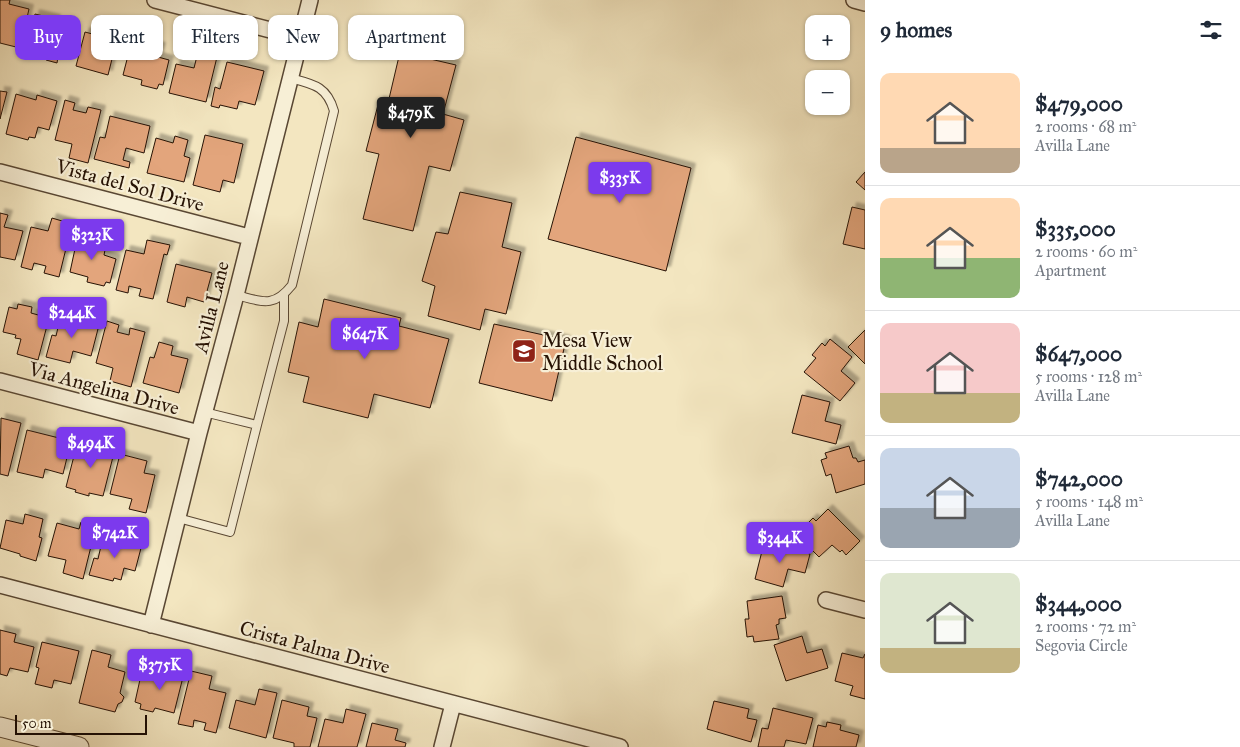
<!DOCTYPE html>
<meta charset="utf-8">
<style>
:root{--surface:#fff;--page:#f6f6f7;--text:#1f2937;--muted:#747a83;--line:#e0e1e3;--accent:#7c3aed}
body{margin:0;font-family:"IM FELL Great Primer",serif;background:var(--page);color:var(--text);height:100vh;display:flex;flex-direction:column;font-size:19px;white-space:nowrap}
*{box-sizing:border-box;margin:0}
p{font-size:16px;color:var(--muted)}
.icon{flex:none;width:28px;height:28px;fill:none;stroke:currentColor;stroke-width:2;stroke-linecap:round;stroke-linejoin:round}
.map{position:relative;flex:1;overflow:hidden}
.drawer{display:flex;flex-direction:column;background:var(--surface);width:375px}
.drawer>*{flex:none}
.banner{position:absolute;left:15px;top:15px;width:475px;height:45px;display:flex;gap:10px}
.fabs{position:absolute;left:805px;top:15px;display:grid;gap:10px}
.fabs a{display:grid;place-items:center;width:45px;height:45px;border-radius:10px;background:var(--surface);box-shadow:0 1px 4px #0004;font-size:25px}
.scale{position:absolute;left:15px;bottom:12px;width:132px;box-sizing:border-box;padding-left:5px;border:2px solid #261204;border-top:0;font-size:14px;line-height:18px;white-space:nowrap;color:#261204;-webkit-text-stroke:4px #f7efd6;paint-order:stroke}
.price{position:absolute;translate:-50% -42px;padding:0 11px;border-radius:5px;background:var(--accent);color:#fff;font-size:16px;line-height:32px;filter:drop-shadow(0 1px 2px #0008)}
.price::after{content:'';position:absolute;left:50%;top:30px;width:15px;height:11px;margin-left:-8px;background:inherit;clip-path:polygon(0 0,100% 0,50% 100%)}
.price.on{background:#222;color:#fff}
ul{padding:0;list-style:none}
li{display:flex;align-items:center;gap:15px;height:125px;padding:0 15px}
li+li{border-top:1px solid var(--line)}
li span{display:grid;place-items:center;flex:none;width:140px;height:100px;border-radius:10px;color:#555}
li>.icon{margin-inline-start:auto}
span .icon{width:60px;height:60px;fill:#fffc;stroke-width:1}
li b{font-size:21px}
h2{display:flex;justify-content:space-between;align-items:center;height:60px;padding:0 15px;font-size:21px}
.chip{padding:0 18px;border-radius:10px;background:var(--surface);box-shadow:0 1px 4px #0004;font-size:18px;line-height:45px}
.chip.on{background:var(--accent);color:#fff}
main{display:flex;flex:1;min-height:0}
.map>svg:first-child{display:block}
.building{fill:#e3a57b;stroke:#261204;filter:url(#shadow)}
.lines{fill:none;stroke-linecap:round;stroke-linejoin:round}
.service-casing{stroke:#594733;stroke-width:10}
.minor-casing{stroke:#594733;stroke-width:18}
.tertiary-casing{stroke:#594733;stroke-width:21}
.service{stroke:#f7efd6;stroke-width:8}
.minor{stroke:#f7efd6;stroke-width:15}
.tertiary{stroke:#f7efd6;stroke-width:19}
.labels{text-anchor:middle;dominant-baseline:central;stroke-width:4.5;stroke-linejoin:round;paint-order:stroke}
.street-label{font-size:20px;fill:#261204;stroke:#f7efd6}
.poi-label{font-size:20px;fill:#261204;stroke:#f7efd6;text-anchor:start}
</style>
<main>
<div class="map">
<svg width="865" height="747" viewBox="0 0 865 747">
<defs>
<filter id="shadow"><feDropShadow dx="4.5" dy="-4.5" stdDeviation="1" flood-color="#0004"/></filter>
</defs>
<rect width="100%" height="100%" fill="#f3e6c0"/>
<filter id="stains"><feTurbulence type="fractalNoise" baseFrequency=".004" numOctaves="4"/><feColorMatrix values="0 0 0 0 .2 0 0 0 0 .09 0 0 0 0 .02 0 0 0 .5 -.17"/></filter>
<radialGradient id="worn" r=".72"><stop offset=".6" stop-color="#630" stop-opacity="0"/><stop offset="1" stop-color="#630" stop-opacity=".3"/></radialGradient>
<path class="building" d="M0,0H10L9,4L29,9L20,48L0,43Z
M35,14L56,19L53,28L71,33L65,59L58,57L57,63L46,60L47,55L26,50Z
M106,31L124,36L119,56L113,55L108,75L76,66L85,32L96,35V32L105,34Z
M132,40L161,47L158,57L169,60L163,85L159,84L157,89L141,85L142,80L123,75Z
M198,52L217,57L206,102L169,93L176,64L194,68Z
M400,52L456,65L443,114L464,120L450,171L429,166L413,231L363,219L379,154L366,151L379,101L388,103Z
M227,62L264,71L255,105L239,101L237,109L220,105L219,108L211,106L215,87L220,89Z
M0,91L7,92L0,119Z
M16,94L36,100L37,95L57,101L49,130L38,127L35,138L29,137L28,140L6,134Z
M65,100L75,103L73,110L86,113L88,107L101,110L88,163L69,158L72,144L55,140Z
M110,116L150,126L144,153L126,148L123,160L130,162L129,168L94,159L100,137L105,138Z
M205,135L243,144L234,183L223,180L220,192L193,185Z
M175,136L188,140L184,156L190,158L184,182L147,173L156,138L173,143Z
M576,137L691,168L666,271L548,239Z
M865,172V190L856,182Z
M460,192L512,203L502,247L521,252L506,314L485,309L480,330L428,316L435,286L422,281L436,232L448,234Z
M852,207L865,210V249L843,244Z
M0,213L8,215L4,227L23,231L15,260L0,257Z
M52,218L72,224L59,277L44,273L46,266L34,263L32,270L21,267L31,227L48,231Z
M78,235L101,240L100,244L106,245L104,255L116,259L110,283L106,282L104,286L87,282L88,277L70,272Z
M147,240L170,245L167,255L164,254L153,299L139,296L141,289L129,286L128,293L116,290L126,250L144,254Z
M176,264L212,273L204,302L187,297L185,307L167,302Z
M324,299L401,318L399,326L449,339L430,408L374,394L368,418L303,402L309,377L288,372L299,322L318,327Z
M18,304L32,307L31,313L49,318L38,360L17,354L21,339L15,338L16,335L3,332L9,307L17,309Z
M61,315L99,325L91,356L73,351L70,363L46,357L52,335L56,336Z
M107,321L119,325L117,332L129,335L130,328L145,332L131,387L110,381L113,368L96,363Z
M494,324L566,340L552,401L479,383Z
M865,330V364L848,347Z
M830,339L852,357L841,371L855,383L840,401L804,372L816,358L812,355L822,343L825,346Z
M159,342L173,346L171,355L188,359L179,393L143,383L150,357L154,358Z
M802,395L830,402L825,421L841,425L836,444L792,433Z
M1,418L21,423L8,476L0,474Z
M27,430L71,441L63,474L45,469L43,478L17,472Z
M95,440L116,445L103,496L89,493V496L75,492L76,490L66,487L76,448L92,452Z
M849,446L853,458H856L858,462L865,460V484L836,493L831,474L826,476L821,460L827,458L825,453Z
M120,454L147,461L144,473L155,475L146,513L129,509L132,499L110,494Z
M828,509L860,541L846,555L842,550L840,552L832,545L819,557L800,538L805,533L801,530L813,518L816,521Z
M25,514L43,519L39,537L42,538L36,561L20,556V554L0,548L6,520L23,524Z
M81,522L96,526L83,579L63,573L66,560L48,556L57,523L79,529Z
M103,537L118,542L120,537L136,541L135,546L141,548L135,571L124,568L121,580L114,578L113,581L89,575L94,558L98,559Z
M764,543L810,554L805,573L788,569L783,587L755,579Z
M782,596L786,618L779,619V624L776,625L779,639L754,642L753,636L747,637L745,619H749L747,601Z
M0,630L16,634L14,642L34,647L28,672L10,668L7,676L0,674Z
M802,636L807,653L822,649L828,668L786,681L774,645Z
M42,642L79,651L71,684L54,680L52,688L35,684L39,668L36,667Z
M92,650L111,655L108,667L125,672L120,693L124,697L122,702L118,704L115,712L79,703Z
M842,653L863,658L865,654V699L850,695L853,686L835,681Z
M167,665L183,669L181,677H183L174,713L155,708L153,712L140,709L141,704L135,702L141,675L160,680L162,671L166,672Z
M191,671L212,676L209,689L226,693L216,733L204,730L206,723L194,720L193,727L178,724Z
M259,689L277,693L266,738L229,728L236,700L255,705Z
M282,700L309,707L307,716L317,718L310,747H294V743L273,738Z
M714,701L749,709L747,718L757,720L751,742L707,729Z
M773,708L813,718L806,744L786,740L784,747H758L762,728L768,729Z
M346,709L366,714L357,747H318L325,719L343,723Z
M827,722L841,725L840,730L859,735L856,747H813L818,725L826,727Z
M372,723L398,729L395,740L406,743L405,747H366Z"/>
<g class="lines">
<defs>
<path id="service" d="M236,295C261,301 273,309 292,285L334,111C327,86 313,84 290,78
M257,425L284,321V295
M178,518L230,532L257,425L204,412"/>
<path id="minor" d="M155,0L301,38
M854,0L865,3
M0,172L249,237
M0,381L199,433
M0,585L620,747
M826,600L865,610
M151,625L199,433L236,295L310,0
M442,747L453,704"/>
<path id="tertiary" d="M0,727L79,747"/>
</defs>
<use href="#service" class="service-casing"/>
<use href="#minor" class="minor-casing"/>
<use href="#tertiary" class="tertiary-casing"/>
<use href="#service" class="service"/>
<use href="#minor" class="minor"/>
<use href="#tertiary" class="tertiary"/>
</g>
<defs>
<symbol id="school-square" viewBox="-11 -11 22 22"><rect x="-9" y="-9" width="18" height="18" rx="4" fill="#8f2418" stroke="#f7efd6"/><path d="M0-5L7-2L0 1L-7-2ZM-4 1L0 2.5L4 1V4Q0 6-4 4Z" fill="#fff"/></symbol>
</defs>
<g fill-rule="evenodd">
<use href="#school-square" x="510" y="337" width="28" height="28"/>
</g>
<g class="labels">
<g class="street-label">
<text transform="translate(130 185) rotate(15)">Vista del Sol Drive</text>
<text transform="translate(211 307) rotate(-76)">Avilla Lane</text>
<text transform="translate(104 388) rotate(15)">Via Angelina Drive</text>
<text transform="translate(315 647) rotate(15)">Crista Palma Drive</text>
</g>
<g class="poi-label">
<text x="542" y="340">Mesa View<tspan x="542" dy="23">Middle School</tspan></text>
</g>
</g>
<rect width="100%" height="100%" filter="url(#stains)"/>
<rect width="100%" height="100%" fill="url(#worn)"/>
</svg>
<div class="fabs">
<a>+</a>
<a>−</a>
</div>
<div class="scale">50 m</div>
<b class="price on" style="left:411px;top:139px">$479K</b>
<b class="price" style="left:620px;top:204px">$335K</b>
<b class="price" style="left:92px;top:261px">$323K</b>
<b class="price" style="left:72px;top:339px">$244K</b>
<b class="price" style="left:365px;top:360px">$647K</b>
<b class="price" style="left:91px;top:469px">$494K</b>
<b class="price" style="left:115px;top:559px">$742K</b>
<b class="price" style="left:780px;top:564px">$344K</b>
<b class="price" style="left:160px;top:691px">$375K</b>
<div class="banner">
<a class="chip on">Buy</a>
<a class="chip">Rent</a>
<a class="chip">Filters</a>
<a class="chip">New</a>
<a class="chip">Apartment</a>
</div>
</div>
<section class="drawer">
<h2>9 homes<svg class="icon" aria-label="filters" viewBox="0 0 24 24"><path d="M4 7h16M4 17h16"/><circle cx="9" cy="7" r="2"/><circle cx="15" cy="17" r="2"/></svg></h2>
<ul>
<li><span style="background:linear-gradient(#ffd9b3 75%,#b9a48a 0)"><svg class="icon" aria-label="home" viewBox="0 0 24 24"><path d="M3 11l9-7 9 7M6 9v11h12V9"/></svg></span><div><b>$479,000</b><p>2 rooms · 68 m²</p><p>Avilla Lane</p></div></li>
<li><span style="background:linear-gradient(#ffd9b3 60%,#8fb573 0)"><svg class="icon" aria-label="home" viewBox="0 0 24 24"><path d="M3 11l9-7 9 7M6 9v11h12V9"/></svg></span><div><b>$335,000</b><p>2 rooms · 60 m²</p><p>Apartment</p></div></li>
<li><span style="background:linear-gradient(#f6c9c9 70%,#c2b280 0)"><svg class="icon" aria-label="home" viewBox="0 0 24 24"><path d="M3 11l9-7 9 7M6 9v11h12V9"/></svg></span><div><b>$647,000</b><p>5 rooms · 128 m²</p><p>Avilla Lane</p></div></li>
<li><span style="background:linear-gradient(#c9d6e8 60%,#9aa5b1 0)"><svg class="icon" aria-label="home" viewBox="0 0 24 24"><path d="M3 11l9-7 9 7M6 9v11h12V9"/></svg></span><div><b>$742,000</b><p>5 rooms · 148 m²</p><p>Avilla Lane</p></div></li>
<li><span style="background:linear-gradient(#dfe7d0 75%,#c2b280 0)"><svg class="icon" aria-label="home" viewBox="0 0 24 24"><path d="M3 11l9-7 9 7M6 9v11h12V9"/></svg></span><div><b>$344,000</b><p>2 rooms · 72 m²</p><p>Segovia Circle</p></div></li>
</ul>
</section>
</main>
